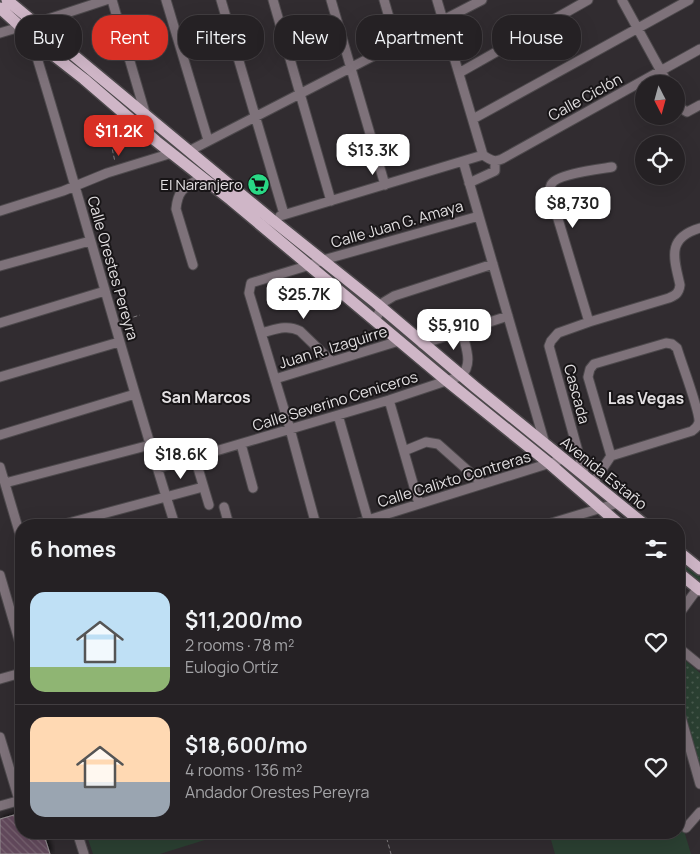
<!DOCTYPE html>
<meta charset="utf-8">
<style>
:root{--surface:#252124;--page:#312e31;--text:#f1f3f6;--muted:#a3a3a6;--line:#423e41;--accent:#d93025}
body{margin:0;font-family:Manrope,sans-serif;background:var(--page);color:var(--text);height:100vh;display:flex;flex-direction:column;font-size:19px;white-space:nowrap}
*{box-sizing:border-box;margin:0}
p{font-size:16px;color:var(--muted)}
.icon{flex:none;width:28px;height:28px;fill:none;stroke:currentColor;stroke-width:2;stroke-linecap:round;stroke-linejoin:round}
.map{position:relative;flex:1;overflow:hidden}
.details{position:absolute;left:15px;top:519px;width:670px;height:320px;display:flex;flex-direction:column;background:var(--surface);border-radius:20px;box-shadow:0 5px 20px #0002,0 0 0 1px var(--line)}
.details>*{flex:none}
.banner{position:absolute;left:15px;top:15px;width:670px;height:45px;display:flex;gap:10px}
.needle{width:32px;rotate:174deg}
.tools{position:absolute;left:635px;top:75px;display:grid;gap:10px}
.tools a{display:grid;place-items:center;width:50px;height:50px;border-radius:50%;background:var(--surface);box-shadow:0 5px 20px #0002,0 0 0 1px var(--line);font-size:25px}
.price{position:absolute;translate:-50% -42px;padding:0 11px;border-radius:10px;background:#fff;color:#222;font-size:16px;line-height:32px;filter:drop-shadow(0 1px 2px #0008)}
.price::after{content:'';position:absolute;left:50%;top:30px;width:15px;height:11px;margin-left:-8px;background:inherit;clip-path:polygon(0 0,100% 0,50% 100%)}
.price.on{background:var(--accent);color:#fff}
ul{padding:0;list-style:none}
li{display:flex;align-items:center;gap:15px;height:125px;padding:0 15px}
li+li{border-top:1px solid var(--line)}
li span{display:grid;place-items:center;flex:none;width:140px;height:100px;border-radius:15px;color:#555}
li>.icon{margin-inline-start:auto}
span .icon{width:60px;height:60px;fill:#fffc;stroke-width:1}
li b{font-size:21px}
h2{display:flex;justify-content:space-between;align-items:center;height:60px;padding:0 15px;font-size:21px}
.tag{padding:0 18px;border-radius:20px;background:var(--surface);box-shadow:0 5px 20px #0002,0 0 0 1px var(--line);font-size:18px;line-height:45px}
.tag.on{background:var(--accent);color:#fff}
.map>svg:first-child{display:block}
.grass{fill:#2b4032}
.park{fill:url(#park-dots)}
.building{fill:url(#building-back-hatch);stroke:#958f93;filter:url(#shadow)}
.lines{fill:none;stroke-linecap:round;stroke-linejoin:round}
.minor-casing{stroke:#4d494c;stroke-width:11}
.major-casing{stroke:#4d494c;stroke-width:14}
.path{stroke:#817d80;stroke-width:1;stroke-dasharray:4 2.5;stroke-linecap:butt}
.minor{stroke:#7e727a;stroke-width:9}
.major{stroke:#cfb6c7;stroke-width:11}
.labels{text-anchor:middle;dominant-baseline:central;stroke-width:4;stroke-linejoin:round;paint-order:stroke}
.street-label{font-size:15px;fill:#e3e0e2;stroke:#181517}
.poi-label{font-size:15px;fill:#e3e0e2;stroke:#181517;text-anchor:end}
.neighbourhood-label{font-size:16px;font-weight:bold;fill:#e3e0e2;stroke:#181517}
</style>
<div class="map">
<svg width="700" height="854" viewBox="0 0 700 854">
<defs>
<pattern id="park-dots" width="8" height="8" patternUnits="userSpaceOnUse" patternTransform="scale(1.25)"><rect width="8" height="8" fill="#2b4032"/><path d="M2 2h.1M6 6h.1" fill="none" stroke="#4a5b4f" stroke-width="1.8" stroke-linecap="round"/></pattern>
<pattern id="building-back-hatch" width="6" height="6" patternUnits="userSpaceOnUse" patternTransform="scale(1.25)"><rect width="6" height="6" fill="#62495b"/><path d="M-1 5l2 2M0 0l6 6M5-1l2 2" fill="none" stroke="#786372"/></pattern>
<filter id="shadow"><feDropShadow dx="2.5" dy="-2.5" stdDeviation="2.5" flood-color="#0009"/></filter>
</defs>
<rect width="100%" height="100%" fill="#312c30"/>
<path class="grass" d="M679,559L700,577V583L679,565Z
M679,814L691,854H555L549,833L679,832Z
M86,833V832L227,833L160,854H93Z"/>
<path class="park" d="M679,655L700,673V769L679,695Z"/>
<path class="building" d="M21,813V832H43L50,854H0V819Z"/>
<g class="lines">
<defs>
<path id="minor" d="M112,0L146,116
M166,0L208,140
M221,0L284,214
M273,0L331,201
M331,0L385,185
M384,0L397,45
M437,0L483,155
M622,0L668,84
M36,23L106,0
M0,33L20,27
M43,47L39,55L38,61C85,215 126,371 175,525
M459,73L588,0
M676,99L682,109L687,112L700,105
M473,119L689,0
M189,151L482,0
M483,155C489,159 494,163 502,159L700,49
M463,161L545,444
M469,183L495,171V161
M0,211L63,191L107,173L172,153
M280,216L483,155
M193,265L176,209C178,188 186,187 202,177
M0,266L90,241
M375,321L384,302L394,296L493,264
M589,322L555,209C553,202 548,192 551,185C555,174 600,169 612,167
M0,323L105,291
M261,333C274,330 287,324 300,331L331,361
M422,344L508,316
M0,377L119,342
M275,379L399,341
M389,400L419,504
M338,415L368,520
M0,435L135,394
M241,444L253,488
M404,451L426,442L438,444L483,484
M195,458L209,505
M0,467L21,538
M158,468L389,400L461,376C474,364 465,346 462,331
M585,477L549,346L551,341L558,333L589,322L669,298C676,295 679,293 680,285C674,258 666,238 700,228
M5,483L150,445
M593,483L611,456L692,431C695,429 698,426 699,422C700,411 681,362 677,348L672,344L666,343L594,364L590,369L588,377L611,456
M224,507L229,525
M61,525L203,487
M316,525L290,429L249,293L251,283L310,265L323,260L479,216
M352,525L563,459
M545,525L618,503
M0,575L21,647
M679,614L698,588
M679,648L700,665
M0,679L21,673
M679,710L700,784
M0,737L19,800
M0,806L21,800
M686,828L700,812
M77,832L84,854"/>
<path id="major" d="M7,0L271,219L376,303L475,387L645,525
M0,8L43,47L84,79L156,141L231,200L447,381L550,464L620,525
M679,552L700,569
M679,573L700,590"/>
</defs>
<use href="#minor" class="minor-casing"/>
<use href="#major" class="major-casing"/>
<path class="path" d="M111,143L115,162
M121,321L140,315
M385,832L391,854"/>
<use href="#minor" class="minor"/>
<use href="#major" class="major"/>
</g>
<defs>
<symbol id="supermarket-disc" viewBox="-11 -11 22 22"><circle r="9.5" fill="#29d885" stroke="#181517"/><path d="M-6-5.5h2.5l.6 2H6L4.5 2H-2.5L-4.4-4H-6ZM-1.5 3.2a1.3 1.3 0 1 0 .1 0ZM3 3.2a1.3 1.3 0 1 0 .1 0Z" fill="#111"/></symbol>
</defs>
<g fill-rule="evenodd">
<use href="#supermarket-disc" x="246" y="172" width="25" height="25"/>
</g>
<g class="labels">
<g class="street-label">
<text transform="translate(585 97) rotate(-29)">Calle Ciclón</text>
<text transform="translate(397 224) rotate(-16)">Calle Juan G. Amaya</text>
<text transform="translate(113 268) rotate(74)">Calle Orestes Pereyra</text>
<text transform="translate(333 347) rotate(-17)">Juan R. Izaguirre</text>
<text transform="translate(577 394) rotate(75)">Cascada</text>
<text transform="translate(335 401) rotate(-17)">Calle Severino Ceniceros</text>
<text transform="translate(604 473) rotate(39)">Avenida Estaño</text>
<text transform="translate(454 479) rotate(-17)">Calle Calixto Contreras</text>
</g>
<g class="poi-label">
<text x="243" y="184">El Naranjero</text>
</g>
<g class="neighbourhood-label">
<text x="206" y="397">San Marcos</text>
<text x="646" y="398">Las Vegas</text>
</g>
</g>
</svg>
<div class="tools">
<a><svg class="needle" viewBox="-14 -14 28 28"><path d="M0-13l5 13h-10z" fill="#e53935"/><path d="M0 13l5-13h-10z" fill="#a3a3a6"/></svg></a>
<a><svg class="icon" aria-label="locate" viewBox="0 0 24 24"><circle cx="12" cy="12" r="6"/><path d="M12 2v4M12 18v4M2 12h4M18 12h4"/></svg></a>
</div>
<b class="price on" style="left:119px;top:157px">$11.2K</b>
<b class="price" style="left:373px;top:176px">$13.3K</b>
<b class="price" style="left:573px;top:229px">$8,730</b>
<b class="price" style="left:304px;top:320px">$25.7K</b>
<b class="price" style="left:454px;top:351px">$5,910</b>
<b class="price" style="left:181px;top:480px">$18.6K</b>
<div class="banner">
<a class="tag">Buy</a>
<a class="tag on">Rent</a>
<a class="tag">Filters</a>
<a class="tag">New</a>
<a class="tag">Apartment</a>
<a class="tag">House</a>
</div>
<section class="details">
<h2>6 homes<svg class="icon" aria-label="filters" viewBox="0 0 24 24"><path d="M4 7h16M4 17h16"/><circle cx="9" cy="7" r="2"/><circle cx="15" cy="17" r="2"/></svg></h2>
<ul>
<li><span style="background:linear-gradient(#bfe0f5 75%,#8fb573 0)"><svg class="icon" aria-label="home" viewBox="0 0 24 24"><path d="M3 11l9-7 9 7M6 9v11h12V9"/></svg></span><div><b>$11,200/mo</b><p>2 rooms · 78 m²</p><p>Eulogio Ortíz</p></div><svg class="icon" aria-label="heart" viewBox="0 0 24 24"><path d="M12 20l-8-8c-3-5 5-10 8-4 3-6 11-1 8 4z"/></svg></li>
<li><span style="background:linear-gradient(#ffd9b3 65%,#9aa5b1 0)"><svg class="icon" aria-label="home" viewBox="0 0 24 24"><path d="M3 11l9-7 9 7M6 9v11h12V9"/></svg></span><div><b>$18,600/mo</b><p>4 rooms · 136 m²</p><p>Andador Orestes Pereyra</p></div><svg class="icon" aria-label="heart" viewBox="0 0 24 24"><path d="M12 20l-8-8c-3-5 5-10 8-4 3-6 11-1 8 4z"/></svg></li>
</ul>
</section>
</div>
